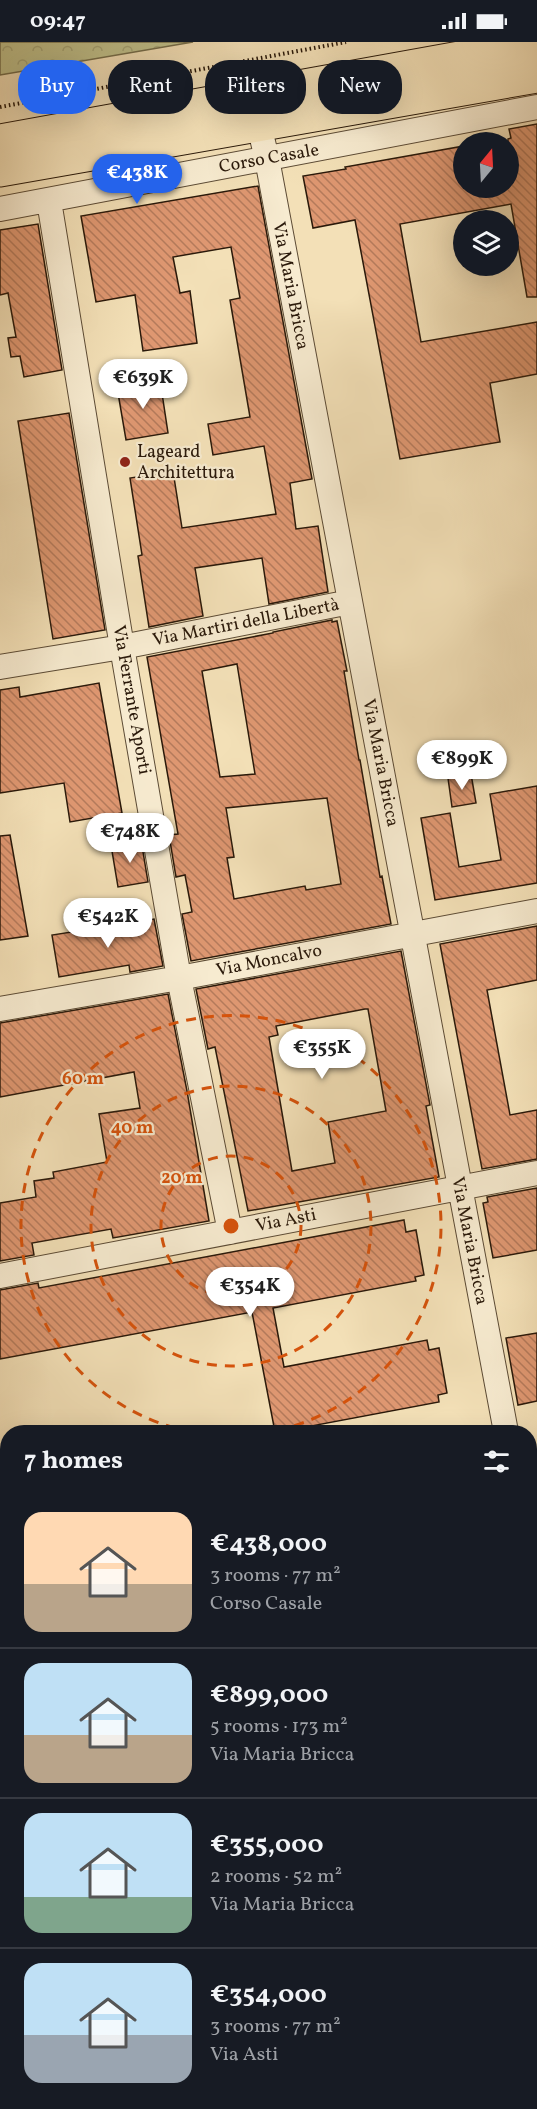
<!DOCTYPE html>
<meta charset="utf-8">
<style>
:root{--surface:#171b24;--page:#20242c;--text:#f1f3f6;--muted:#9ea1a6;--line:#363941;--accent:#2563eb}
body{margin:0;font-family:Vollkorn,serif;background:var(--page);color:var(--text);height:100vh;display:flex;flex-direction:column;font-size:22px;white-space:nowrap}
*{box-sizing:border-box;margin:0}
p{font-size:20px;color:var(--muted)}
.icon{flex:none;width:33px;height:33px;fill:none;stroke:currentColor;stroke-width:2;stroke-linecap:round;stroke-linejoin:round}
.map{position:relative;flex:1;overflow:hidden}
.details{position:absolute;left:0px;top:1383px;width:537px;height:684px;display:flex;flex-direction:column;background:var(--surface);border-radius:24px 24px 0 0;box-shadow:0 6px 24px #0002}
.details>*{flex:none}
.hud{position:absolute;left:18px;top:18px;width:501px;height:54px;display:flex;gap:12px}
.needle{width:39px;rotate:18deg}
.controls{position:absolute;left:453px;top:90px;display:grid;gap:12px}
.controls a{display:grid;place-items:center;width:66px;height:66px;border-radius:50%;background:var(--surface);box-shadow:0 6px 24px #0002;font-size:30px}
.price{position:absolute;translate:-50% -51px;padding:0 14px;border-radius:21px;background:#fff;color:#222;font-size:20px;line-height:39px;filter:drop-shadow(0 2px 3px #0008)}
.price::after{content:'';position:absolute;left:50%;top:36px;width:18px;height:14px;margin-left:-9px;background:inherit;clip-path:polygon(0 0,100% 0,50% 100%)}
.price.current{background:var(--accent);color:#fff}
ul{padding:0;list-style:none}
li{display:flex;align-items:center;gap:18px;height:150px;padding:0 24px}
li+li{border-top:2px solid var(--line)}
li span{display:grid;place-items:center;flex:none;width:168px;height:120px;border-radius:18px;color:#555}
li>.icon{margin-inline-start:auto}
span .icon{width:72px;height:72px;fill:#fffc;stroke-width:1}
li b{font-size:26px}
h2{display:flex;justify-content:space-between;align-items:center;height:72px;padding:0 24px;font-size:26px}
.tag{padding:0 21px;border-radius:24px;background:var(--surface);box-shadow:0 6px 24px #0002;font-size:21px;line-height:54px}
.tag.current{background:var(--accent);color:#fff}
.status{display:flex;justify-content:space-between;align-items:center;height:42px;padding:0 30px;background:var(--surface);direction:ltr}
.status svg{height:16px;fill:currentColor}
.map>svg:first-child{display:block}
.forest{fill:url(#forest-crowns);stroke:#746d4b;stroke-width:1.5}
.building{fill:url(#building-back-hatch);stroke:#2a190a;stroke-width:1.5;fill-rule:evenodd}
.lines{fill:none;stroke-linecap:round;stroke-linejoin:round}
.street-casing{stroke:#5c4b35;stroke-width:26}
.secondary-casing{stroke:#2a190a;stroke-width:35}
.primary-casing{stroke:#2a190a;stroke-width:35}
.path{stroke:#2a190a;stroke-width:4;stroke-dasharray:1.5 3;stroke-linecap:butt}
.street{stroke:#f7ebd0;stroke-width:24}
.secondary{stroke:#f7ebd0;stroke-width:33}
.primary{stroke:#f3e0b7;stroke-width:33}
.ring{fill:none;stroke:#d5530c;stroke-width:3;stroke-dasharray:10 8}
.poi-dot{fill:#8f2418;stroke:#f7ebd0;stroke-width:2}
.labels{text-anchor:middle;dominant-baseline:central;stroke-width:4.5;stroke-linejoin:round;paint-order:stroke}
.street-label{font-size:18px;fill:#2a190a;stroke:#f7ebd0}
.poi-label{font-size:18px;fill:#2a190a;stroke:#f7ebd0;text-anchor:start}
.centre{fill:#d5530c;stroke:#f7ebd0;stroke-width:3}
.ring-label{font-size:18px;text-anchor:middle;font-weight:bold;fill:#d5530c;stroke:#f7ebd0;stroke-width:4.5;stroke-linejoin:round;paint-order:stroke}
</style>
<div class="status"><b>09:47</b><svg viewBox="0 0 49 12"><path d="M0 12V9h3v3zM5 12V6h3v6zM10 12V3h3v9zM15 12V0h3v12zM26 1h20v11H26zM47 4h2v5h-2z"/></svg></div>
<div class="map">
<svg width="537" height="2067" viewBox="0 0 537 2067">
<defs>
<pattern id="forest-crowns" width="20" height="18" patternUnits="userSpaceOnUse" patternTransform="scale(1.5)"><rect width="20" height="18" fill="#bfc18c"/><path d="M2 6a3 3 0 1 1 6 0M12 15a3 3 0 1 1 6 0" fill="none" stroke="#a4a577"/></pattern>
<pattern id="building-back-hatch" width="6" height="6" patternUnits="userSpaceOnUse" patternTransform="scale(1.5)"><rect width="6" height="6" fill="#de9771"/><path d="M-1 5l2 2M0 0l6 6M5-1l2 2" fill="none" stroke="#b47a5b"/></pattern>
</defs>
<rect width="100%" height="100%" fill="#f3e0b7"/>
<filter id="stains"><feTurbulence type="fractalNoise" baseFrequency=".00333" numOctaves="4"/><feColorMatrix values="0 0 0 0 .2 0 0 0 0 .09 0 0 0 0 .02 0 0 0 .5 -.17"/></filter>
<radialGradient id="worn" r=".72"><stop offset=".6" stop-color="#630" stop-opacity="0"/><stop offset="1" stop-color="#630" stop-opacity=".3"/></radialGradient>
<path class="forest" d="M0,0H193L0,33Z"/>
<path class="building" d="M537,82V255H527L511,162L400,182L421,300L537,280V332L490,341L500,400L400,417L355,178L313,186L303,134L346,127L345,125L464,104V146H508V97L511,96L509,87Z
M258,144L312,437L290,441L296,487L318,484L328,550L269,562L262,516L195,526L203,574L149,585L138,514L142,513L130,436L173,429L182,486L276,472L264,404L213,413L208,382L250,375L230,258L240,256L231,205L173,215L180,251L190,249L197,301L143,309L135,253L96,260L81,174Z
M38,182L62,328L24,335L20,314L11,315L8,296L16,295L8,251L0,253V188Z
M160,338L168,391L126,398L117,345Z
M69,371L105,588L53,597L18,379Z
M332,578V580L337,579L347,629H344L359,718H360L380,835L382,834L391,882L191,919L182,872L192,870L185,833L176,835L169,793L178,792L147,615L273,591V590ZM237,622L255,732L220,735L202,629ZM327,756L341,842L306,848L305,844L234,857L227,816L234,815L226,766Z
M99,641L122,771L70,780L64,741L0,751V648L19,645L20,655Z
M471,732L476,761L452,765L448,736Z
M537,744V841L435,858L421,776L450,771L459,825L501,818L490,752Z
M10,793L28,894L0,898V794Z
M141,798L148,840L118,845L111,803Z
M154,877L163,924L130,930L129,923L59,935L52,893Z
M537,884V938L487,948L510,1073L537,1068V1117L482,1127L440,902Z
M401,909L430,1063L426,1064L439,1135L248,1169L215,1005L208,1007L196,947ZM365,967H368L386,1069L328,1080L335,1121L292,1129L269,995L278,993L276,984Z
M168,952L187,1049L209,1179L113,1196L111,1187L32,1201L34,1213L0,1219V1161L36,1155L34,1139L54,1136L53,1130L107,1120L99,1072L140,1066L134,1030L0,1055V981Z
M537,1146V1208L493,1216L483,1161L488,1160L487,1155Z
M404,1178L406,1190L416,1188L424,1233L415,1235L416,1239L273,1266L284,1325L427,1298L429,1308L439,1306L447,1351L438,1353L439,1360L295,1387V1390H275L252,1270L0,1317V1248L38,1241L39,1246Z
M537,1291V1359L518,1363L506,1296Z"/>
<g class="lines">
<defs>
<path id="street" d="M255,66L267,117L506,1390
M49,159L122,605L179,936L230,1190
M0,167L537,65
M0,625L122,605L350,560
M0,967L179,936L537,869
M0,1234L537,1131
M530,1511L537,1549
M530,1701L537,1698
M0,1883L8,1880
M93,2067L97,2060"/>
<path id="secondary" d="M530,1472L537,1470
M0,1621L8,1619"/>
<path id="primary" d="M0,99L537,2
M0,128L537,34"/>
</defs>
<use href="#street" class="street-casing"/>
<use href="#secondary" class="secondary-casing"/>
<use href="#primary" class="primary-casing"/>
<path class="path" d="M0,65L346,0
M530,2029L537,2032"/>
<use href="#street" class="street"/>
<use href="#secondary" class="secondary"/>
<use href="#primary" class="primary"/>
</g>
<g class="ring">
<circle cx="231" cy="1184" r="70"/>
<circle cx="231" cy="1184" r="140"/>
<path d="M193 1390A210 210 0 1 1 269 1390"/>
</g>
<circle class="poi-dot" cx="125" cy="420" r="6"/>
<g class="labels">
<g class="street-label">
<text transform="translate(269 117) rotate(-10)">Corso Casale</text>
<text transform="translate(290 244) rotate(79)">Via Maria Bricca</text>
<text transform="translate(246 581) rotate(-11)">Via Martiri della Libertà</text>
<text transform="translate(131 658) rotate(80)">Via Ferrante Aporti</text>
<text transform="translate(380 721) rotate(79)">Via Maria Bricca</text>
<text transform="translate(269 919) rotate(-11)">Via Moncalvo</text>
<text transform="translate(286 1179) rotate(-11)">Via Asti</text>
<text transform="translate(469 1199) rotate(79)">Via Maria Bricca</text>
</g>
<g class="poi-label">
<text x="137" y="410">Lageard<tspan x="137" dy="21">Architettura</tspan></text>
</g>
</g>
<circle cx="231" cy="1184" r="9" class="centre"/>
<g class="ring-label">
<text x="83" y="1042">60 m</text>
<text x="132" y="1091">40 m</text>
<text x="182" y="1141">20 m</text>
</g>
<rect width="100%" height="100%" filter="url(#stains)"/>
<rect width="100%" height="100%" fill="url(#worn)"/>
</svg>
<div class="controls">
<a><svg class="needle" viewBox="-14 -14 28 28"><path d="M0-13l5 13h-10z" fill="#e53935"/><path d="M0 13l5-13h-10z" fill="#9ea1a6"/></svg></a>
<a><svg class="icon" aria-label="layers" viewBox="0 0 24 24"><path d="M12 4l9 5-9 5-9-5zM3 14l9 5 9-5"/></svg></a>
</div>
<b class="price current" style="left:137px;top:163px">€438K</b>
<b class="price" style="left:143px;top:368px">€639K</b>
<b class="price" style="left:462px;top:749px">€899K</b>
<b class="price" style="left:130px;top:822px">€748K</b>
<b class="price" style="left:108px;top:907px">€542K</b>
<b class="price" style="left:322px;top:1038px">€355K</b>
<b class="price" style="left:250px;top:1276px">€354K</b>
<div class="hud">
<a class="tag current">Buy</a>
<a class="tag">Rent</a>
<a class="tag">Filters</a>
<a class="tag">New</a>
</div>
<section class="details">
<h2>7 homes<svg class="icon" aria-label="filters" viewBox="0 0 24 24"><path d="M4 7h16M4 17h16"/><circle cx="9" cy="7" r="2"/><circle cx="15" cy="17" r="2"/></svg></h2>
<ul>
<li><span style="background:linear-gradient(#ffd9b3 60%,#b9a48a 0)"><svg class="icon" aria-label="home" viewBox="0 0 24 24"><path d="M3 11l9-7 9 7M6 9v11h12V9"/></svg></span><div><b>€438,000</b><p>3 rooms · 77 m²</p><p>Corso Casale</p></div></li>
<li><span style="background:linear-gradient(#bfe0f5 60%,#b9a48a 0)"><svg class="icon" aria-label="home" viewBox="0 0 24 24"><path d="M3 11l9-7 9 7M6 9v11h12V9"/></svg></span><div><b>€899,000</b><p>5 rooms · 173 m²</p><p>Via Maria Bricca</p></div></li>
<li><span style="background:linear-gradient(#bfe0f5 70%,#7fa58c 0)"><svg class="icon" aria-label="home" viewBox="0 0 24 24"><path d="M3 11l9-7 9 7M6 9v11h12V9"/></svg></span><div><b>€355,000</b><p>2 rooms · 52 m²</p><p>Via Maria Bricca</p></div></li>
<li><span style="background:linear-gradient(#bfe0f5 60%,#9aa5b1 0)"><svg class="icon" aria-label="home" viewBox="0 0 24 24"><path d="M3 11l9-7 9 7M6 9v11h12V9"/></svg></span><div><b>€354,000</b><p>3 rooms · 77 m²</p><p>Via Asti</p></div></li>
</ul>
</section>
</div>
